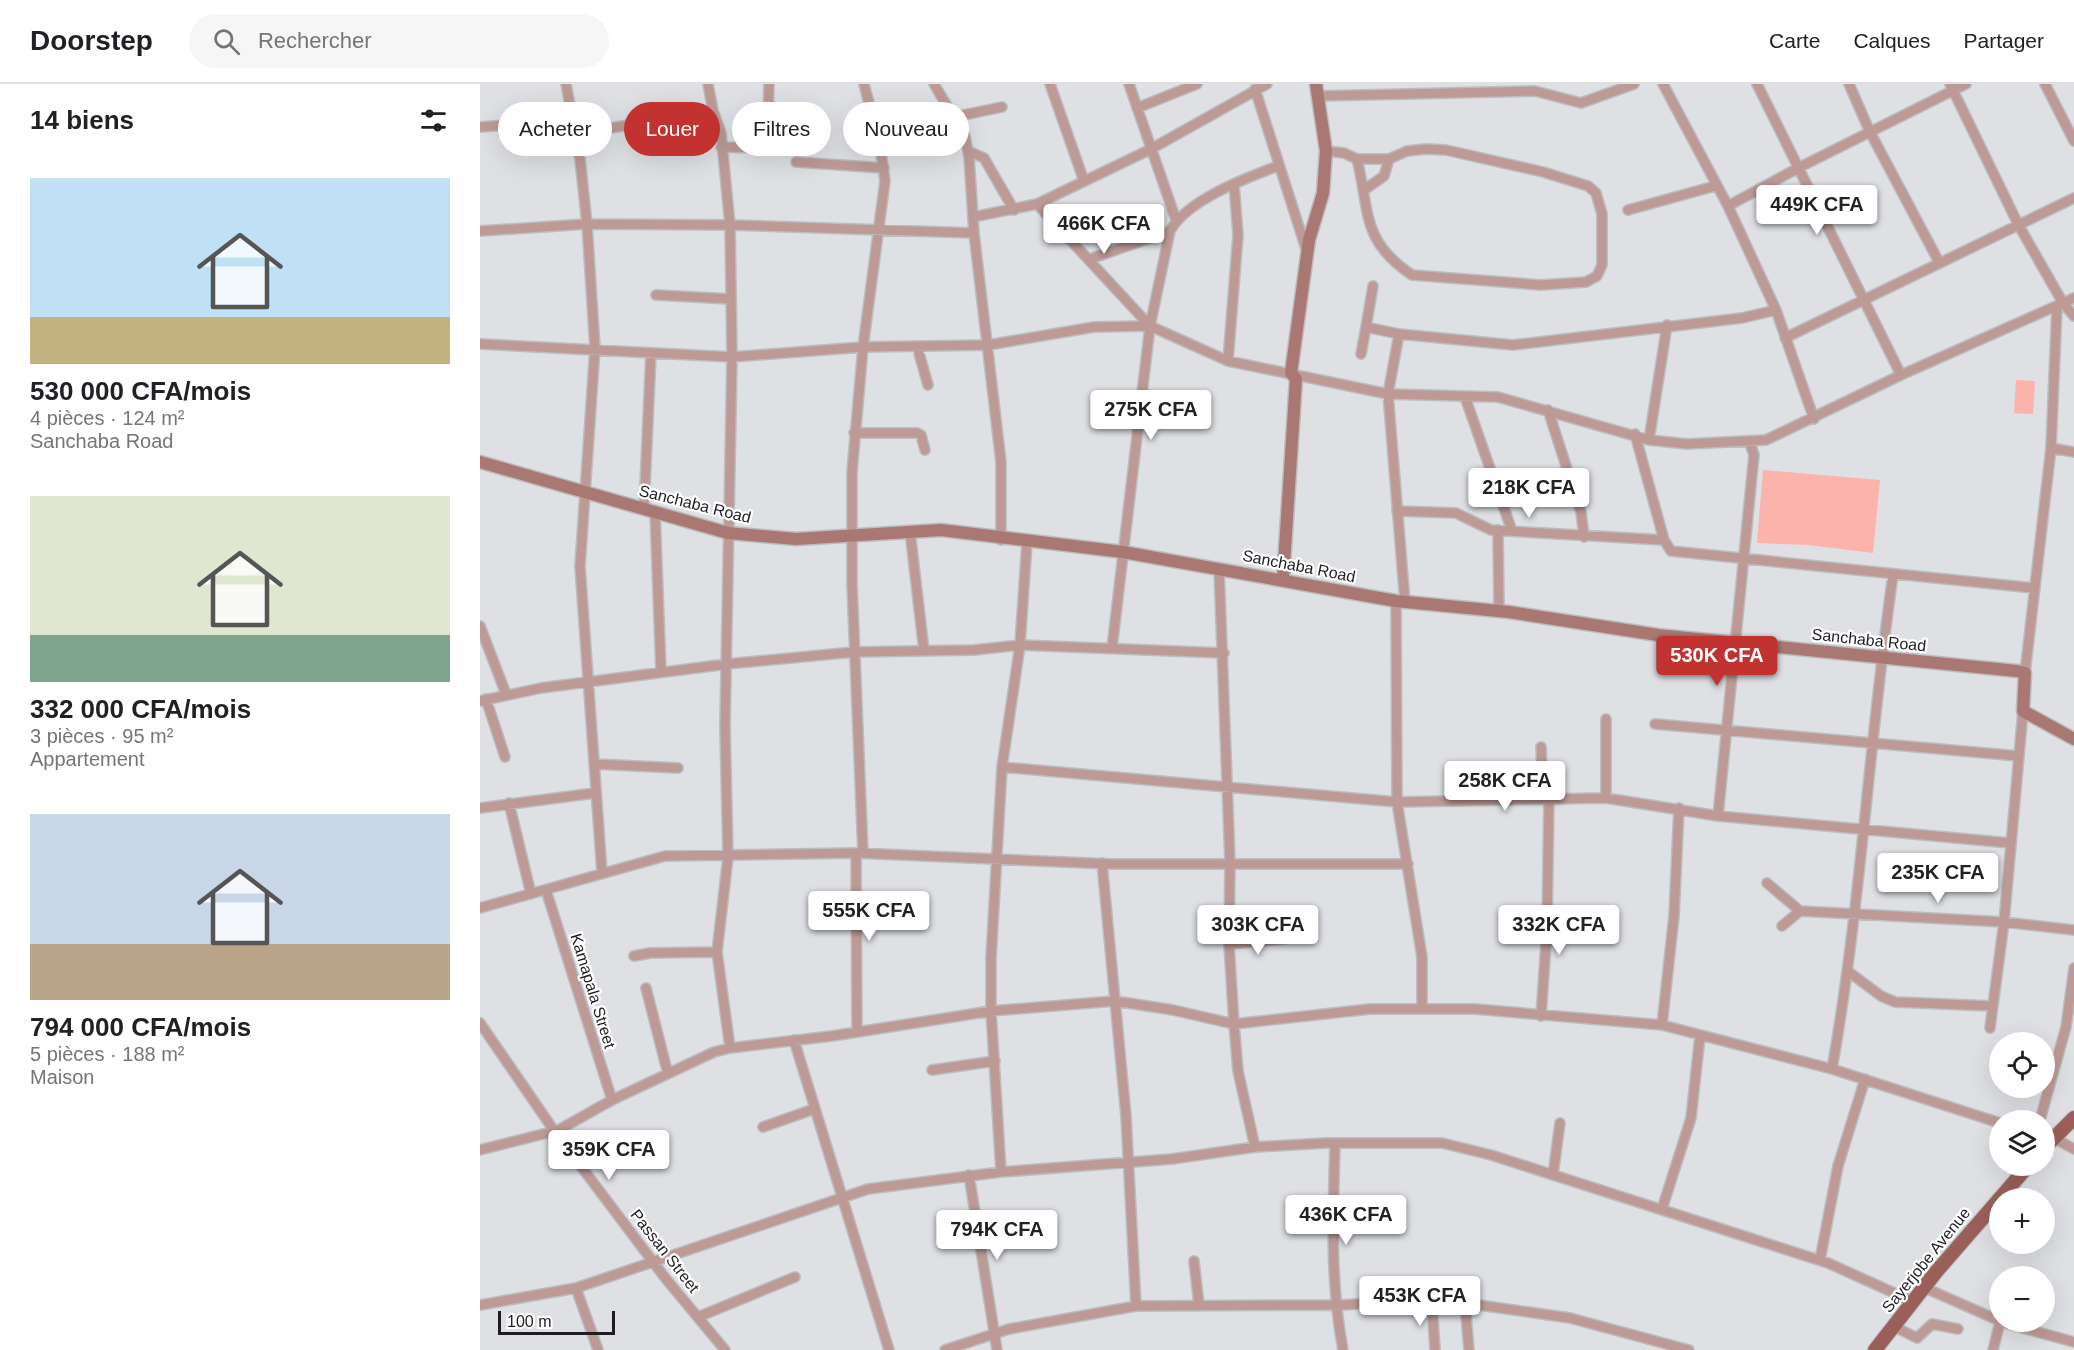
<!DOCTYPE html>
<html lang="fr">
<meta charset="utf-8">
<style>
:root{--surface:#fff;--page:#f6f6f6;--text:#202124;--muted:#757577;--line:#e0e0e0;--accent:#c13231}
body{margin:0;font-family:Arial,sans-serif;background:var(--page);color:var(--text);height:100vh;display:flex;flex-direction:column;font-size:22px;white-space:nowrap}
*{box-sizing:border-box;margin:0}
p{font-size:20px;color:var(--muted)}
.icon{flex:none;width:33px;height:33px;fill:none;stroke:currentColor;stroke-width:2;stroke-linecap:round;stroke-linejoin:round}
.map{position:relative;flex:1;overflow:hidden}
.panel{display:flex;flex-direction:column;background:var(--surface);width:480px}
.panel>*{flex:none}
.hud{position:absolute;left:18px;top:18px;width:570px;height:54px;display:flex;gap:12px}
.tools{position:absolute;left:1509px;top:948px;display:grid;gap:12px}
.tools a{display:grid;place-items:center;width:66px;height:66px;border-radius:50%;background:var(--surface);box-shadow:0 6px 24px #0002;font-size:30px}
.scale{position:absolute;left:18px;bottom:15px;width:117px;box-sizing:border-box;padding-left:6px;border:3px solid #1e1e20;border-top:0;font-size:16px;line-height:21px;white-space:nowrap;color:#1e1e20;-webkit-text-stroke:4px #fff;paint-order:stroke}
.price{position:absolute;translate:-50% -51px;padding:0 14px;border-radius:6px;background:#fff;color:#222;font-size:20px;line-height:39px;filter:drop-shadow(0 2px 3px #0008)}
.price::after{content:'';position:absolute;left:50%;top:36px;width:18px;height:14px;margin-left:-9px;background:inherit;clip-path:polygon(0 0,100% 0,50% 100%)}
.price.on{background:var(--accent);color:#fff}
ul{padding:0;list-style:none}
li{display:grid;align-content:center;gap:12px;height:318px;padding:0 30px}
li span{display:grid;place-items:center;height:186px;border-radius:0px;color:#555}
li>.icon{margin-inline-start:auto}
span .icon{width:108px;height:108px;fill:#fffc;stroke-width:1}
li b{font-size:26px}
h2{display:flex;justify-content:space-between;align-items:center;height:72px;padding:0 30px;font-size:26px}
.pill{padding:0 21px;border-radius:27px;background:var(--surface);box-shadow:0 6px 24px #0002;font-size:21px;line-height:54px}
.pill.on{background:var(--accent);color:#fff}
header{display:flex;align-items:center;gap:36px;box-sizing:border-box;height:84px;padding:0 30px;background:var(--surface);border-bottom:2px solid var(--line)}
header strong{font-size:28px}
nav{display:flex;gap:33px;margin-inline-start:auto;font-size:21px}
.search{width:420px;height:54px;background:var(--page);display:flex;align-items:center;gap:15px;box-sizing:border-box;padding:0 21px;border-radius:33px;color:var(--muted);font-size:22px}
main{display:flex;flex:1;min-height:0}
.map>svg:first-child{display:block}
.green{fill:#fcb3ab}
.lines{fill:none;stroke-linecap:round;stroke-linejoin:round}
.street-casing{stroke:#bbbdc1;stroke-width:12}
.secondary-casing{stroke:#bbbdc1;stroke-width:15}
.primary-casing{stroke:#bbbdc1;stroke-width:16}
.street{stroke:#bd9a96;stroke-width:9}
.secondary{stroke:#aa7872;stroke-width:12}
.primary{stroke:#9b5f59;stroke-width:14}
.labels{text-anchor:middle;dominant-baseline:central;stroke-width:4.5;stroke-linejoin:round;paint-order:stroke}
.street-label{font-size:16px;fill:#1e1e20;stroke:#fff}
</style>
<header>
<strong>Doorstep</strong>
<div class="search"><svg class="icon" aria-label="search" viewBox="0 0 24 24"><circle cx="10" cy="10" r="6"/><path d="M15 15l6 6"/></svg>Rechercher</div>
<nav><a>Carte</a><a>Calques</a><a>Partager</a></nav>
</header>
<main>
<section class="panel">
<h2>14 biens<svg class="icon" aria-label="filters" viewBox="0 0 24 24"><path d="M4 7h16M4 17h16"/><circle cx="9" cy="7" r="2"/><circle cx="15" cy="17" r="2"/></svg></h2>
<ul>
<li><span style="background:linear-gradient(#bfe0f5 75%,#c2b280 0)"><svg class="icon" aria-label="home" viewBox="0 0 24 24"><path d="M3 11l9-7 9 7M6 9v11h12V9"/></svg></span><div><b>530 000 CFA/mois</b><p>4 pièces · 124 m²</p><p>Sanchaba Road</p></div></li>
<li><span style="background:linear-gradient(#dfe7d0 75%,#7fa58c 0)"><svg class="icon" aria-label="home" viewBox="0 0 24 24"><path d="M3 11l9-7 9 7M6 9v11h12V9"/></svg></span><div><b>332 000 CFA/mois</b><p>3 pièces · 95 m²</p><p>Appartement</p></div></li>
<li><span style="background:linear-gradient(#c9d6e8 70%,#b9a48a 0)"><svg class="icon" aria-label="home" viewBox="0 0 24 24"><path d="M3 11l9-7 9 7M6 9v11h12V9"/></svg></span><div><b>794 000 CFA/mois</b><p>5 pièces · 188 m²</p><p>Maison</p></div></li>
</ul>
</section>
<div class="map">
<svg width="1594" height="1266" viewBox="0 0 1594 1266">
<rect width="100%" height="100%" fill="#dee0e4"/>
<path class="green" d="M1536,296L1555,297L1553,330L1534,329Z
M1283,386L1400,396L1393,469L1328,461L1277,459Z"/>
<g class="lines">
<defs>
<path id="street" d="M86,0L100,75L107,140L115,264L100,482L122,789
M228,0L233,27L241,49L250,141L252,273L245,642L248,773L237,868L250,964
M454,0L485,52L489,73L494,149L521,378V456
M570,0L604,97
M649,0L696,136
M1183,0L1248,122L1296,226L1334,335
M1277,0L1421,291
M1369,0L1390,48L1459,178
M1470,0L1538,140L1583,219L1594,232
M1565,0L1594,57
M775,5L827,168
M838,12L1055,7L1101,19L1154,0
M657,24L717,0
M474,33L522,23
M0,43L93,36
M95,50L233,27
M241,63L287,64L289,0
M488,67L504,74L534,126
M846,67L864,69L877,75C890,128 881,157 932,191L1061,201L1106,198L1117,192L1122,181V130L1116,109L1108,102L1063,88L966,66L946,65L927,67L909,75H877
M316,78L404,84
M884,106L904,92L909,75
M557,120L670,242L748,277L908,310L1018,313L1169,356L1207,360L1286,356L1421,291L1594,214
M1248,122L1320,83L1486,0
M1148,126L1235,102
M493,133L557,120L671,65L787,0
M0,147L107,140L250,141L494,149
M610,175L690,147C707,116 766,94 798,82
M893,202L886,243L919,250
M176,211L251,215
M1305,254L1594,114
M0,260L252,273L383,263L508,261L614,243L670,242
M437,262L448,301
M881,270L886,243
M748,277L758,151L754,100
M985,313L1032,447
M1068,326L1101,428L1104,453
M374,349H437L441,351L445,366
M1155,350L1184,456L1191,467L1554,504
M1169,356L1187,241
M1571,364L1594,368
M164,424L171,269
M917,427L976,429L1011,446L1184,456
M175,428L181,588
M1018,446L1019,527
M430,447L444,567
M739,484L750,778L749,860L754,940L758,987L775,1063
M916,517L917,718L942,873V924
M925,518L908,310L919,250L1033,261L1262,234L1296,226
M0,542L26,610
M632,564L670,242L690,147
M1545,589L1571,364L1577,222
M6,615L25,673
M0,617L61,604L247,580L374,568L494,566L540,561L744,569
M1126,635V714
M1175,640L1539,672
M1061,663L1063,713
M114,680L198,684
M522,683L917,718L1126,714L1238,732L1530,759
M29,719L51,810
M0,724L115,709
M1238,732L1274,371L1270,359
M376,769L377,948
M383,769L372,500V388L383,263L405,97L400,61L384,0
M622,779L646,1032L656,1222
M1287,799L1320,827
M66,806L132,1016L127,1019
M0,824L185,772L376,769L631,780H928
M1302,842L1320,827L1524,838L1594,846
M1067,845L1069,713
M749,860L804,855
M154,872L170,869L237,868
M1369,888L1401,912L1415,918L1512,922
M166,904L188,990
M1061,932L1067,845L1129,848
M0,939L75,1048L186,1195L245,1266
M1182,941L1194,832L1199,724
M1510,944L1524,838L1543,627
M314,956L409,1266
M1352,985C1381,822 1389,655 1413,491
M452,986L515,977
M1560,1036L1586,943L1594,884
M283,1043L334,1025
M75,1048L132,1016L234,968L250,964L352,952L511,927L635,917L693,926L754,940L890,925H995L1182,941L1352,985L1520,1039
M1574,1054L1594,1065
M855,1060C853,1130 850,1197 863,1266
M0,1066L79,1046
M521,1088L511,927V874L522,683L540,561L547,458
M489,1091L517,1266
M1073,1091L1080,1039
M1182,1125L1211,1034L1220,952
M1340,1176L1358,1082L1385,995
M714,1177L719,1221
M1443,1203L1520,1237
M96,1204L118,1266
M952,1218L955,1266
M985,1219L989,1266
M0,1221L96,1204L388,1105L521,1088L692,1075L775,1063L846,1059H962L1011,1071L1348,1179L1432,1217
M218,1233L315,1193
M1521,1238L1594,1258
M1413,1242L1437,1254L1452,1240L1478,1245
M465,1266L529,1245L656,1222L862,1221L923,1217L985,1219L1090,1234L1209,1266
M1513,1266L1520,1238"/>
<path id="secondary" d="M0,378L248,449L316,455L461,446L643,468L916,517L1029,528L1178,551L1537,587L1545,589L1543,627L1594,655
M803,495L816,295L811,289L829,156L843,109L846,67L836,0"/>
<path id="primary" d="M1564,1064L1594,1034
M1395,1266L1456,1188L1548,1082"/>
</defs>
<use href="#street" class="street-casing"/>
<use href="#secondary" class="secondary-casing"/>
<use href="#primary" class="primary-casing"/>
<use href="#street" class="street"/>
<use href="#secondary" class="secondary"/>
<use href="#primary" class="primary"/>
</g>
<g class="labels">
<g class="street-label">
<text transform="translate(215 420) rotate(14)">Sanchaba Road</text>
<text transform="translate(819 482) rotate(11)">Sanchaba Road</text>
<text transform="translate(1389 556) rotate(6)">Sanchaba Road</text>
<text transform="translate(113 907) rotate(73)">Kamapala Street</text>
<text transform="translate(185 1167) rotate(52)">Passan Street</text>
<text transform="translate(1446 1176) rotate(-51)">Sayerjobe Avenue</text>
</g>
</g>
</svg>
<div class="tools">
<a><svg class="icon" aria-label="locate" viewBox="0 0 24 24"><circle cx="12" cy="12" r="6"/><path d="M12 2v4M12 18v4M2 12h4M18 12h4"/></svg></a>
<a><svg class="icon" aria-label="layers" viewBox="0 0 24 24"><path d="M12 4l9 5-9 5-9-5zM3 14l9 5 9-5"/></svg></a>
<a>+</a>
<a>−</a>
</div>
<div class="scale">100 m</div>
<b class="price" style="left:1337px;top:152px">449K CFA</b>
<b class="price" style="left:624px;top:171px">466K CFA</b>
<b class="price" style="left:671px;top:357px">275K CFA</b>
<b class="price" style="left:1049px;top:435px">218K CFA</b>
<b class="price on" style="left:1237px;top:603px">530K CFA</b>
<b class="price" style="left:1025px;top:728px">258K CFA</b>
<b class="price" style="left:1458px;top:820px">235K CFA</b>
<b class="price" style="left:389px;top:858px">555K CFA</b>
<b class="price" style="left:778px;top:872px">303K CFA</b>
<b class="price" style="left:1079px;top:872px">332K CFA</b>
<b class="price" style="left:129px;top:1097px">359K CFA</b>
<b class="price" style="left:866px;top:1162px">436K CFA</b>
<b class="price" style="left:517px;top:1177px">794K CFA</b>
<b class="price" style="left:940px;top:1243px">453K CFA</b>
<div class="hud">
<a class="pill">Acheter</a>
<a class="pill on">Louer</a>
<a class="pill">Filtres</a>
<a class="pill">Nouveau</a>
</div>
</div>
</main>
